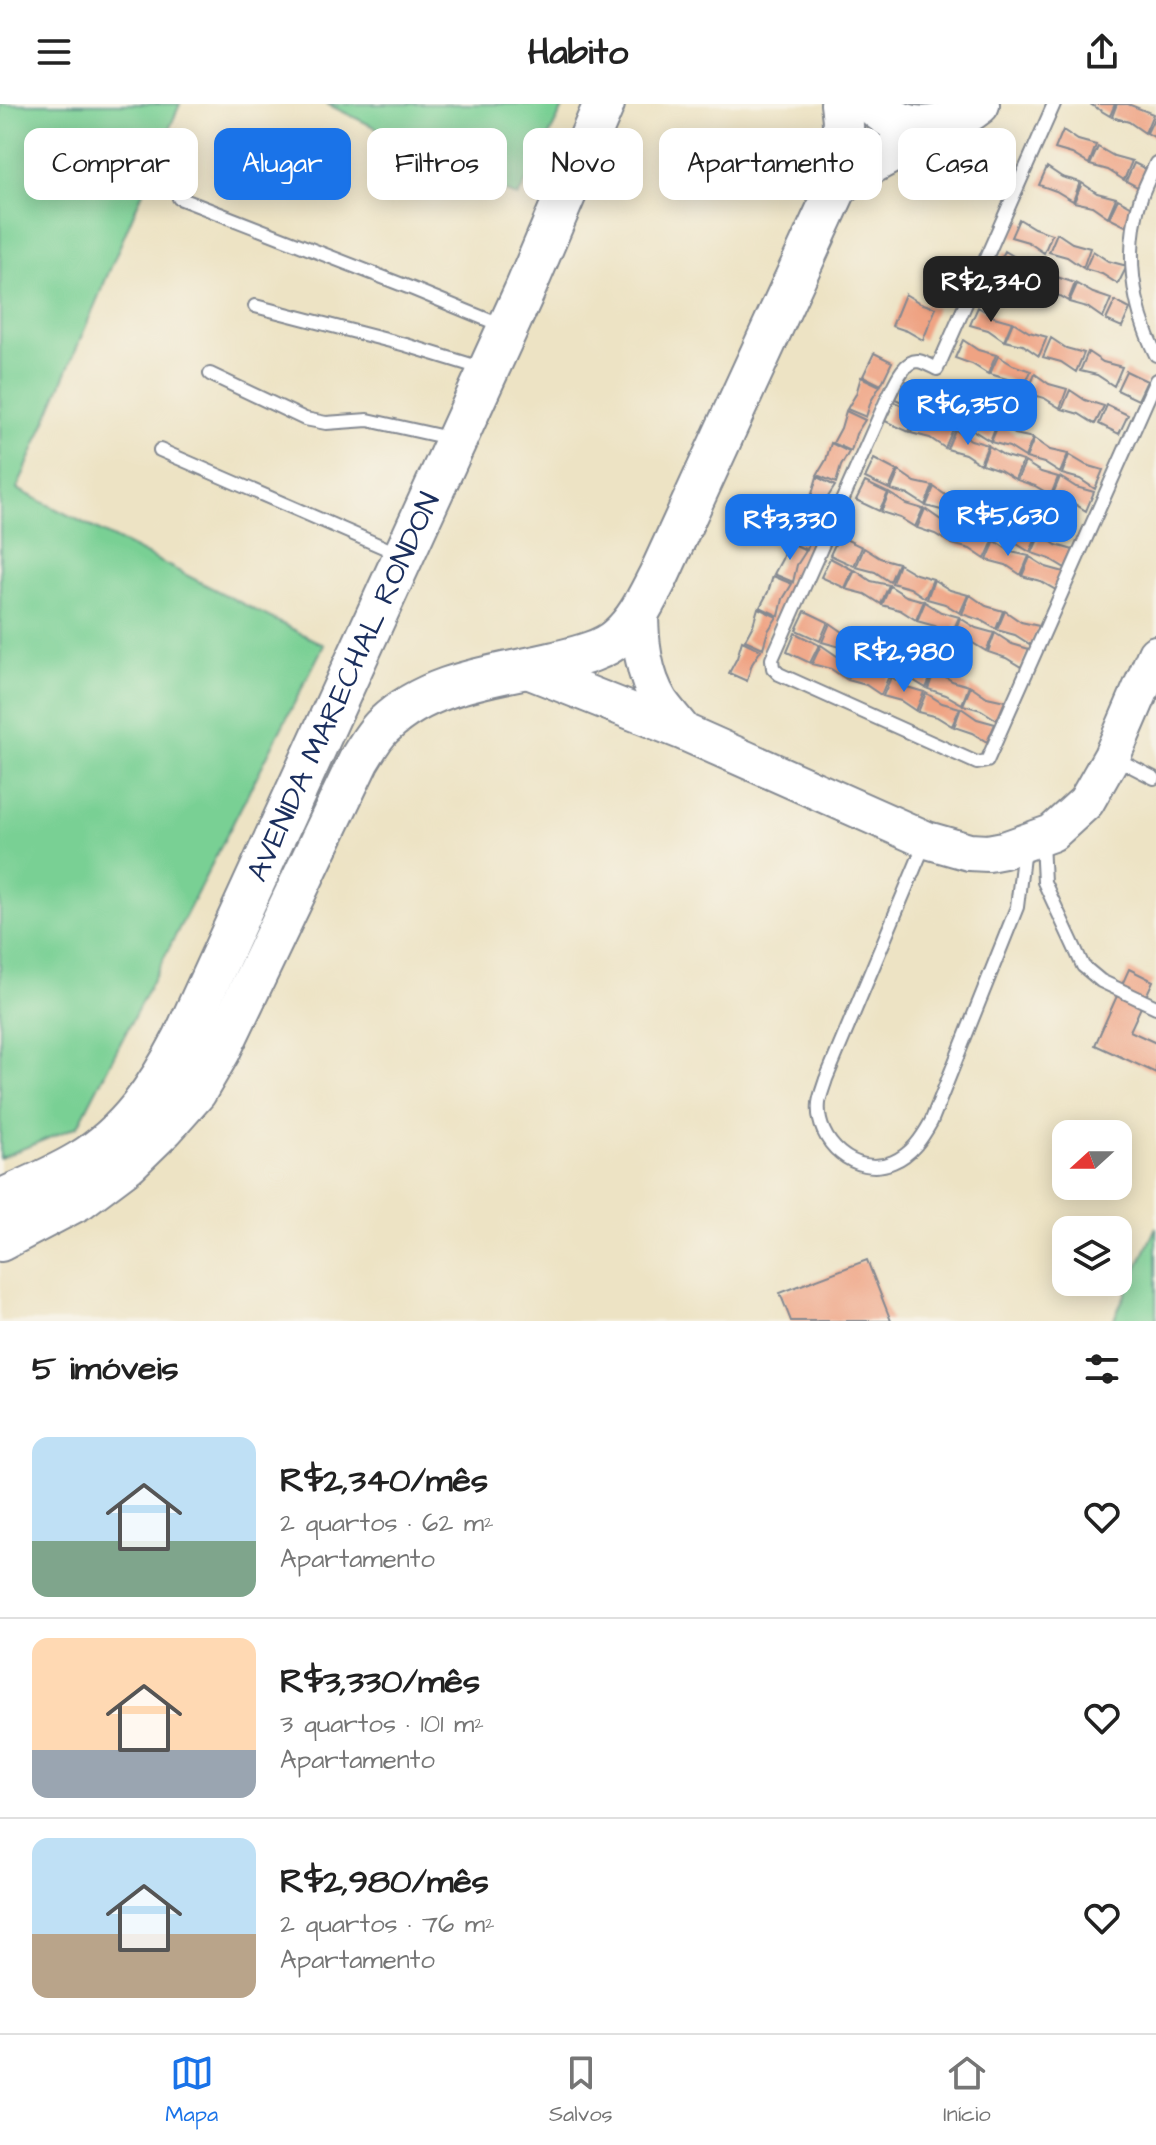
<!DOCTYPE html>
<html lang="pt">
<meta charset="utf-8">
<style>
:root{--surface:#fff;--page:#f6f6f6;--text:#222;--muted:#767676;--line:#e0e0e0;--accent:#1a73e8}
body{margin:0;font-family:"Architects Daughter",sans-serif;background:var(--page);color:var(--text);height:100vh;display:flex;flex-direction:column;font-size:30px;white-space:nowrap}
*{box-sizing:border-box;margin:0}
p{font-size:26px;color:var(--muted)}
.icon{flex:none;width:44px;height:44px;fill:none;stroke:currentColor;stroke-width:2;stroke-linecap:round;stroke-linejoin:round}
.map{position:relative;height:1217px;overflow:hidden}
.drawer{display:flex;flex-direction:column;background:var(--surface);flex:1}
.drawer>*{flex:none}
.banner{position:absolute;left:24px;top:24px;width:1108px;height:72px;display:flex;gap:16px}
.needle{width:52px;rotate:249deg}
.controls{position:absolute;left:1052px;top:1016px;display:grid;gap:16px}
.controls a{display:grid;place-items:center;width:80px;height:80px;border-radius:16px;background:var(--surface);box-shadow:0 4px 20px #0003;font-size:40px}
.price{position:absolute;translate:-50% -68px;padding:0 18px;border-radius:16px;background:var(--accent);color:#fff;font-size:26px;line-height:52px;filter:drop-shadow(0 2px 4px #0008)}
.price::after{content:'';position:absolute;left:50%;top:48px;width:24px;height:18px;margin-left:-12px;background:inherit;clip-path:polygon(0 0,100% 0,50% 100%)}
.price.active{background:#222;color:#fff}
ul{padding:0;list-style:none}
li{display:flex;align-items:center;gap:24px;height:200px;padding:0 32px}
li+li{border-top:2px solid var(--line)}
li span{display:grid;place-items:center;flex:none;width:224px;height:160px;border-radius:16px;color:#555}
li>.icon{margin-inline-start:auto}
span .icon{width:96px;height:96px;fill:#fffc;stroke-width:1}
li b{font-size:34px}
h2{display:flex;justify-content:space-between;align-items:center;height:96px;padding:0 32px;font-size:34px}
.chip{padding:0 28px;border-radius:16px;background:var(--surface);box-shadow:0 4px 20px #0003;font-size:28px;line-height:72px}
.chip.active{background:var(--accent);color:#fff}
header{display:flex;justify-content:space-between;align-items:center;height:104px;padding:0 32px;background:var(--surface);font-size:36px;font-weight:800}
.tabs{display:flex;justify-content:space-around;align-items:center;height:112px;border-top:2px solid var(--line);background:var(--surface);font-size:22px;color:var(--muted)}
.tabs a{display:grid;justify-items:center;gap:4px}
.tabs .active{color:var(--accent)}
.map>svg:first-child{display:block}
.green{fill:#79d094;stroke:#4a8079;stroke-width:2}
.building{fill:#efa383}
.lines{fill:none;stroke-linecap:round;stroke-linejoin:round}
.lane-casing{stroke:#848991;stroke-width:16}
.secondary-casing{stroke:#848991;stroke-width:40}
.primary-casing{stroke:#848991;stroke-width:44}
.lane{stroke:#fff;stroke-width:12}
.secondary{stroke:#fff;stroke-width:36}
.primary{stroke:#fff;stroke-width:40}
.labels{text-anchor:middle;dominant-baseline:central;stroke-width:8;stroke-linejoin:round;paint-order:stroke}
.street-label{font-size:30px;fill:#1b2f5e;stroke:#f7f3e8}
</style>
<header><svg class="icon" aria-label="menu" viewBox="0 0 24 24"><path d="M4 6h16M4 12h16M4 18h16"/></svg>Habito<svg class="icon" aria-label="share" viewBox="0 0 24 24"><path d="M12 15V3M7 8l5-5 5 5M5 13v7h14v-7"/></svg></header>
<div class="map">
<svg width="1156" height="1217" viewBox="0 0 1156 1217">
<rect width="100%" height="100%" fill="#f7f3e8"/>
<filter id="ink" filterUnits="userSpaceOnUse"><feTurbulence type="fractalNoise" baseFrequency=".0125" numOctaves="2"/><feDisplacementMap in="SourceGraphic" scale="16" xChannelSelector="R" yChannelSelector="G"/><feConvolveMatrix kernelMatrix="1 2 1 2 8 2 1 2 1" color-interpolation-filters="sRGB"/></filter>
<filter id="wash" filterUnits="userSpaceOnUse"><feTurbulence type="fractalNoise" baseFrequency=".006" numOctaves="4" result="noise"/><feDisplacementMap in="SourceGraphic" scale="32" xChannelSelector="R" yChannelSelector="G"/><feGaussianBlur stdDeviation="1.8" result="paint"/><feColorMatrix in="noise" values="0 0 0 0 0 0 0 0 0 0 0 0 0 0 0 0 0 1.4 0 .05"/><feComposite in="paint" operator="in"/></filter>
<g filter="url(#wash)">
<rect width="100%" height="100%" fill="#ede3c4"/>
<path class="green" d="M0,0H180L17,385L324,541L78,1022L0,1054Z
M327,0H565L518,93Z
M1156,1123V1217H1113Z"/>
<g id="blocks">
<path class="building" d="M1090,0H1115L1110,12Z
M1117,0H1128L1153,10L1145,29L1129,18L1112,13Z
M1156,10V34L1147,29Z
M1063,26L1078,36L1096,41L1089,60L1072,50L1055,45Z
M1098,43L1114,52L1132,57L1124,76L1108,66L1090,61Z
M1134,59L1150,67L1141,85L1126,77Z
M1047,63L1062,73L1080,78L1073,97L1056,87L1039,81Z
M1082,79L1097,89L1116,94L1108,113L1092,102L1074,98Z
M1118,95L1134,104L1125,122L1109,114Z
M1019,115L1034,124L1052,130L1044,149L1028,138L1011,133Z
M1057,129L1072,139L1090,144L1083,164L1067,153L1049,148Z
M1005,147L1020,156L1038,162L1030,181L1014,170L996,165Z
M1093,147L1108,157L1127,162L1118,180L1102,170L1085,165Z
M1042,163L1057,173L1075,179L1068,197L1051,187L1034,182Z
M1077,180L1093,189L1111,195L1103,214L1087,203L1069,198Z
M905,190L920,199L936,204L923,236L907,227L892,222Z
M1115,197L1130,205L1122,223L1106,216Z
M978,203L994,213L1012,218L1004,237L988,226L970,221Z
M1013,218L1029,228L1047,233L1039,252L1023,241L1005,237Z
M1051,234L1066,244L1084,249L1076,268L1061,258L1043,253Z
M963,236L978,246L996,251L988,270L972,260L955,254Z
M1088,248L1103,258L1122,263L1114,282L1097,271L1080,267Z
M874,249L892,258L881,281L863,272Z
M998,252L1013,261L1031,267L1023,285L1007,275L990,270Z
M1126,267L1147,277L1138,296L1117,286Z
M1035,270L1049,280L1067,285L1060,304L1044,294L1027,289Z
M861,273L880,282L871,297L866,313L847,305L856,290Z
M904,276L927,287L918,305L895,295Z
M1070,286L1085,296L1104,302L1095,320L1079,310L1062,305Z
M928,288L945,298L962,303L955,321L939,312L920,306Z
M894,298L917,309L909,328L885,317Z
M1107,301L1128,311L1119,330L1099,320Z
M964,304L980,314L997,319L990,337L974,327L956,322Z
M846,307L865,316L856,330L851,347L833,339L841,324Z
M919,310L935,320L953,325L945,344L930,334L911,329Z
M999,319L1015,330L1033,334L1025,353L1009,343L991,338Z
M955,326L971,336L988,341L980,360L965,350L947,345Z
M1034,335L1050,346L1068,350L1060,369L1044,359L1026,354Z
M831,339L849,348L841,362L836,379L817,371L826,356Z
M989,342L1005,352L1023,357L1015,375L1000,366L982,360Z
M1069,351L1086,361L1103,366L1095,385L1080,375L1062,370Z
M874,355L897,367L889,385L865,374Z
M1025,358L1041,368L1058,373L1051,391L1035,382L1017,376Z
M899,367L915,378L933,382L925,401L909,391L891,386Z
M817,373L835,382L826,396L821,413L803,405L812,390Z
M1060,373L1076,383L1094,388L1086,407L1070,397L1052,392Z
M865,378L888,389L879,407L856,396Z
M934,383L950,394L968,398L960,417L945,407L926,402Z
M889,389L906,400L923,405L915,423L900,414L881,408Z
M969,399L985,409L1003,414L995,433L979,423L961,418Z
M925,405L941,416L958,421L950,439L935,430L917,424Z
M802,406L821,415L812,429L807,446L789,438L797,423Z
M1004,415L1021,425L1038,430L1030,448L1015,439L997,434Z
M959,421L976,432L993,437L985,455L970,445L952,440Z
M1040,430L1056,441L1073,446L1065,464L1050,455L1032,449Z
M839,432L862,443L854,462L830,451Z
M995,437L1011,448L1029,452L1021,471L1006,461L987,456Z
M787,438L806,447L797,461L793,478L774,470L782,455Z
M864,444L880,454L898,459L890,478L875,468L856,463Z
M1030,453L1046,463L1064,468L1056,486L1040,477L1022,472Z
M830,454L853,466L845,484L821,473Z
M899,460L916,470L933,475L925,494L910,484L892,479Z
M855,466L871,477L889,481L881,500L865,490L846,485Z
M773,472L792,480L783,495L779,512L760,503L768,488Z
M934,476L950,486L968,491L960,509L945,500L927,495Z
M890,482L906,492L924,497L916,516L900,506L882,501Z
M970,491L986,502L1003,507L996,525L980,516L962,510Z
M925,498L941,508L959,513L951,532L935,522L917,517Z
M758,504L777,513L768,527L763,544L745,536L753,521Z
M805,507L828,518L820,537L796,526Z
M1005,507L1021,518L1039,522L1031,541L1015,531L997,526Z
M960,514L976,524L994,529L986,547L971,538L953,533Z
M830,519L846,530L864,534L856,553L840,543L822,538Z
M795,529L819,541L810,559L787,548Z
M995,529L1012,540L1029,545L1021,563L1006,554L988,548Z
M865,535L881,545L899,550L891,569L876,559L858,554Z
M742,537L761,546L752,560L747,577L729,569L737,554Z
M821,541L837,552L854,556L846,575L831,565L812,560Z
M900,551L916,561L934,566L926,584L911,575L893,570Z
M856,557L872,567L889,572L881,591L866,581L848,576Z
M935,566L952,577L969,582L962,600L946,591L928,585Z
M891,573L907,583L924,588L916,607L901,597L883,592Z
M971,582L987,593L1005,597L997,616L981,606L963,601Z
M926,589L942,599L960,604L952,622L937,613L918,608Z
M961,604L977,615L995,620L987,638L972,629L954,623Z
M1129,865L1153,877L1130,927L1156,939V969L1095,941Z
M867,1156L891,1217H791L780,1189Z"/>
</g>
</g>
<g filter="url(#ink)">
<use href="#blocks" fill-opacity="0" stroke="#848991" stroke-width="2"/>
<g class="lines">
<defs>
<path id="lane" d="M1054,0L937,265C931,262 924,258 918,257C903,256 894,282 888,293L772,555L773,564L779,570L977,659L987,657L1156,276
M1156,59C1151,70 1145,82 1141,93C1124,145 1132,203 1156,251
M179,94L413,185L505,223
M255,202L406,241L481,264
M210,270L305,315L326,319L368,316L449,334
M160,346L397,449
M1115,654L1154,674
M1042,738L1044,778L1083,862L1101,877L1156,903
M925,739L826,975C824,982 820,991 819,999C815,1038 856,1074 893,1058C912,1050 922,1034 931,1018L1017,803L1024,744"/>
<path id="secondary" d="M640,506C640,538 643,570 660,598C667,608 676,618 684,628
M525,565L684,628L927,736L969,748L988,749L1004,746L1052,729L1086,698L1112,652L1156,550"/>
<g id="primary">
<path d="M873,0C906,33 945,27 979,0"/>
<path d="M837,83C870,56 907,43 943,21"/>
<path id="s1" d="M0,1096C27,1084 54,1073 79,1058C128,1029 158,983 183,935L524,188L604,0"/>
<path d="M0,1137L80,1095L128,1059L164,1024L196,988L220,947L359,656C366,645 374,630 384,621C430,577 496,572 555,558C575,553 603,547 618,533C637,517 648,492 659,471L837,83C842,55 846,29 841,0"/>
</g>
</defs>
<use href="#lane" class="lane-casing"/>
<use href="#secondary" class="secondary-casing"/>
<use href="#primary" class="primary-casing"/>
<use href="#lane" class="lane"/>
<use href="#secondary" class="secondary"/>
<use href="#primary" class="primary"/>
</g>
</g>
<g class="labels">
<g class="street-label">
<text stroke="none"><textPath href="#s1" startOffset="638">AVENIDA MARECHAL RONDON</textPath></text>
</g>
</g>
</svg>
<div class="controls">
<a><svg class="needle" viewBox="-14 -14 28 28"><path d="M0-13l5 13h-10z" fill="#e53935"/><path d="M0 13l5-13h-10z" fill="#767676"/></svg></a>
<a><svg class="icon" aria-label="layers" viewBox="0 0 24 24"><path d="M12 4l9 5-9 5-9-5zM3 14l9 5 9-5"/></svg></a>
</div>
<b class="price active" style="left:991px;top:220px">R$2,340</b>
<b class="price" style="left:968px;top:343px">R$6,350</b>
<b class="price" style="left:1008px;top:454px">R$5,630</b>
<b class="price" style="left:790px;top:458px">R$3,330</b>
<b class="price" style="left:904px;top:590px">R$2,980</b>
<div class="banner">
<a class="chip">Comprar</a>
<a class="chip active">Alugar</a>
<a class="chip">Filtros</a>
<a class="chip">Novo</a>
<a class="chip">Apartamento</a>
<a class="chip">Casa</a>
</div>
</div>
<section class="drawer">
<h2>5 imóveis<svg class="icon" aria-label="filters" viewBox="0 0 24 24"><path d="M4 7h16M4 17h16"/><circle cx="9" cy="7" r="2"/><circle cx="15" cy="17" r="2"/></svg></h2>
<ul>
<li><span style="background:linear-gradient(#bfe0f5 65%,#7fa58c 0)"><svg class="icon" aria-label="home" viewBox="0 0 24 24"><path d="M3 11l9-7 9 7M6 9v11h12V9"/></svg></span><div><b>R$2,340/mês</b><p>2 quartos · 62 m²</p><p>Apartamento</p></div><svg class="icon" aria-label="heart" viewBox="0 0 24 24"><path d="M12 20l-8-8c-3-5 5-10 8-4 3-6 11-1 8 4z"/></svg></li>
<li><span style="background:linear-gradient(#ffd9b3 70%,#9aa5b1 0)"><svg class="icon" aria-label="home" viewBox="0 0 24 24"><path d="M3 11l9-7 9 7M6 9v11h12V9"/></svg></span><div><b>R$3,330/mês</b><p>3 quartos · 101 m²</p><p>Apartamento</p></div><svg class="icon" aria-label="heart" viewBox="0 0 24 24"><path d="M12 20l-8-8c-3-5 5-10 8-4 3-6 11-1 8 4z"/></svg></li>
<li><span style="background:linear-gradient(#bfe0f5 60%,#b9a48a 0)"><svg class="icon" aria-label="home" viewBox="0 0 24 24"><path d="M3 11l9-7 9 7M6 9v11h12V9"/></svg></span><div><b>R$2,980/mês</b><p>2 quartos · 76 m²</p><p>Apartamento</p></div><svg class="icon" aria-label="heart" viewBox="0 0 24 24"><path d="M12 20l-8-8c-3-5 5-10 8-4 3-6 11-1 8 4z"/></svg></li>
</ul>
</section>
<nav class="tabs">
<a class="active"><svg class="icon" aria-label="map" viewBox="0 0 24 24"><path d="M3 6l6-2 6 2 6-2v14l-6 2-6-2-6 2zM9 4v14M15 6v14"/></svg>Mapa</a>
<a><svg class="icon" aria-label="saved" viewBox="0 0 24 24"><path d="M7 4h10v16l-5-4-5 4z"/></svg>Salvos</a>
<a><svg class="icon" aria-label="home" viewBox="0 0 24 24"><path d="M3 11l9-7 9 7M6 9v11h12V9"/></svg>Início</a>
</nav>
